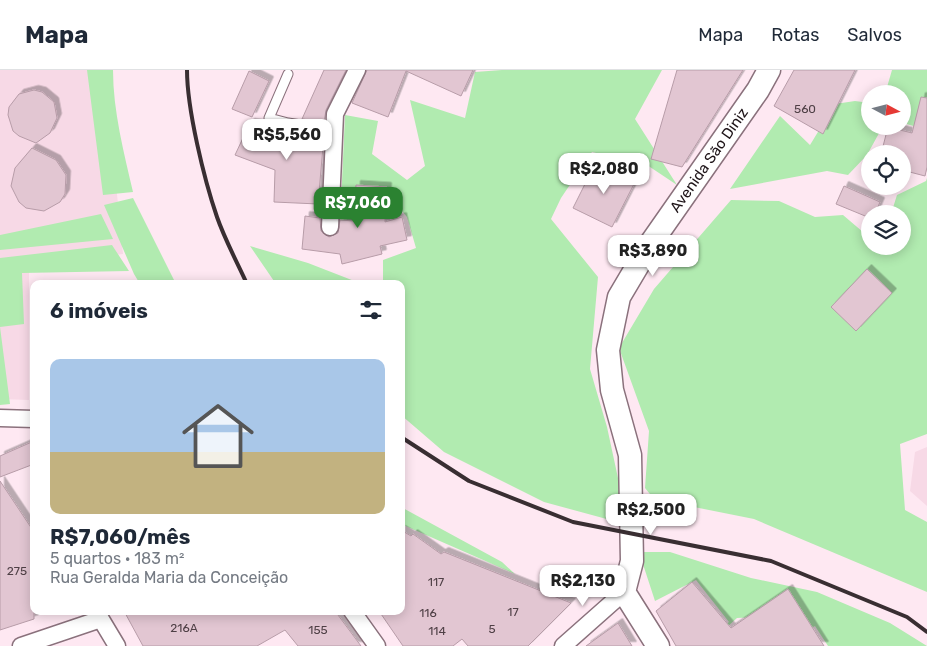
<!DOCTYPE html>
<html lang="pt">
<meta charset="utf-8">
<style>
:root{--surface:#fff;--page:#f2f2f3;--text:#1f2937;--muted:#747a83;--line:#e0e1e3;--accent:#2b8231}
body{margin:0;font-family:Rubik,sans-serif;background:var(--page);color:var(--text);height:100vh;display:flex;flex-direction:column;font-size:19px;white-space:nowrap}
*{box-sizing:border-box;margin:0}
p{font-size:16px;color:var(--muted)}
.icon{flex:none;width:28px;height:28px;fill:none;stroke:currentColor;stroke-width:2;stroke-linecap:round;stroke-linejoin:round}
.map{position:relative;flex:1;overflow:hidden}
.panel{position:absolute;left:30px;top:210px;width:375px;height:335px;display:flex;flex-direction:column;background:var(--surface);border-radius:10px;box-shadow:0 2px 12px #0003}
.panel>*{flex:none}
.needle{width:32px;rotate:97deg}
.fabs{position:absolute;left:861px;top:15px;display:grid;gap:10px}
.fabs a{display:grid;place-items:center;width:50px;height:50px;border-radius:50%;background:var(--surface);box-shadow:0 2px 12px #0003;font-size:25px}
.price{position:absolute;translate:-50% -42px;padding:0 11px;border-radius:10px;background:#fff;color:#222;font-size:16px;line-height:32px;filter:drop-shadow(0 1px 2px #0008)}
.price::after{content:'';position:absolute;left:50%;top:30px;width:15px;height:11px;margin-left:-8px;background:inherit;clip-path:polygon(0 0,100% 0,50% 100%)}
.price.active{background:var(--accent);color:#fff}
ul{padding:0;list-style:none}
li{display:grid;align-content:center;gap:10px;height:265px;padding:0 20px}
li+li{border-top:1px solid var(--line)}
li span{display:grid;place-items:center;height:155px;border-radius:10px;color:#555}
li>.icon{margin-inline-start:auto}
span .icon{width:90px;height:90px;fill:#fffc;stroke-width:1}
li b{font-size:21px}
h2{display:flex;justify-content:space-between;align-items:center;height:60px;padding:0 20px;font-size:21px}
header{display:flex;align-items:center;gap:30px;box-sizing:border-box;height:70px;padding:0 25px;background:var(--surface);border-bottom:1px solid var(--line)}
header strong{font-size:24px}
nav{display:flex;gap:28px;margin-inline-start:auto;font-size:18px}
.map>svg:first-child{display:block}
.built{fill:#f7d9e6}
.green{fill:#b1ebb0}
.building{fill:#e2c6d2;stroke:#b79ca8;filter:url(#shadow)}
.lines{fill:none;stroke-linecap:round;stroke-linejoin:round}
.lane-casing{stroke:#8a717c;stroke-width:11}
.street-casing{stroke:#8a717c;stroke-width:19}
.secondary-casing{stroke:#8a717c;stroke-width:25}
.lane{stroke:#fff;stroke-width:9}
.street{stroke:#fff;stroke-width:16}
.secondary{stroke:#fff;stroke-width:22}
.rail{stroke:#392e32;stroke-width:4}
.labels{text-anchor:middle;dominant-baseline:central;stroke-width:5;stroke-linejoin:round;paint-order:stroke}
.number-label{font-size:12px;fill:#4f4046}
.street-label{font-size:15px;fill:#1e1418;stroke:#fff}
</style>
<header>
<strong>Mapa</strong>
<nav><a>Mapa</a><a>Rotas</a><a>Salvos</a></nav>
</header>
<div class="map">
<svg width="927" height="576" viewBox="0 0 927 576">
<defs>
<filter id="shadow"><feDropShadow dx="4.5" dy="-4.5" stdDeviation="0" flood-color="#0004"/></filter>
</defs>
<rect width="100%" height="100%" fill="#fee8f2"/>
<path class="built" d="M0,0H107L106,15L123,184L29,194V330L0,329Z
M927,377V436L910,421L915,382Z"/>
<path class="green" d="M87,0H113C113,41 124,83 133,122L103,125Z
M502,0H662L635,49L677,115L647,95L592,82L561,128L551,149L598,207L590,299L607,357L621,422L625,454L544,432L444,382L401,345V214H383V190L416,178L407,147L402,141L340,155L345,45L378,51L372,84L407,110L425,96L410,30L465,48L475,2Z
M892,0H927V60L903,53L902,24H885Z
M855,31L870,33V56H883L867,85L848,105L827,101L730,119L780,46L810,75L835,34Z
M927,108V364L900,374L905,440L927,452V522L754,449L654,429L645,418L649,361L619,278L654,219L731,130L779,131L815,147L843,145L870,168V176H902V144H891L897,125L926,111Z
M133,128L176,214H140L134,204L104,135Z
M101,144L113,169L0,180V165Z
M112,175L129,201L22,203L24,254L0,257L10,334L0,335V188Z
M250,176L308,193L362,214H276Z
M401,437L502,492L515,504L401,454Z
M639,482H670L751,508L817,522L890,553L927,576H828L815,556L783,573L758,547L737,548L706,576H695L729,552L696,510L655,531Z"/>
<path class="building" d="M324,0H346L326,40L324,52L302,49Z
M367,0H473L461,26L406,1L388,47L352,33Z
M677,0H743L682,97L651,89Z
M794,0H855L823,64L774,36Z
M249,1L269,11L252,47L232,39Z
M34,20L42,22L54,32L57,48L50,63L36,73L19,66L13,61L8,45L9,37L19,24Z
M921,27L927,28V97L925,106L902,100V84H881L888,57L912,63Z
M250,53L324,65L318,134L274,132L275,100L235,85Z
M32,78L56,90L66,105L65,124L60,132L44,141L26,138L19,132L11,116L15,98Z
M596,92L635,112L612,157L573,138Z
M356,115L387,117L385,152L402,147L407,170L380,176L382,184L342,194L340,184L302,179L305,146L320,148L321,161L329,167L338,163L340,150L354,151Z
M844,116L880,132L875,144H870V148L836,134Z
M867,199L892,223L856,261L831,237Z
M34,371V394L0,407V386Z
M0,411L34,462V549L0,560Z
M401,460L411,466L413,464L441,484L444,482L571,533L528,576H468L462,569L453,576H403L379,541H401Z
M692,512L731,558L788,519L824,576H676L656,541Z
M124,541H335L361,576H298L285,560L257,576H143Z
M618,553L632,576H586Z"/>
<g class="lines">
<defs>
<path id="lane" d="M288,4L269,48L288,53L334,60"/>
<path id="street" d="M330,157L335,44L357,0
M0,348L34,349
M96,541L117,576
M352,541L377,576
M21,576L101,549
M563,576L624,522"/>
<path id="secondary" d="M658,576L624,522L632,491L630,385L612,320L608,280L619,227L651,173L758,20L769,0"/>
</defs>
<use href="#lane" class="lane-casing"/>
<use href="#street" class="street-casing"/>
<use href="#secondary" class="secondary-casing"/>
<use href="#lane" class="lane"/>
<use href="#street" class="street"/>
<use href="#secondary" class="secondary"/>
<path class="rail" d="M187,0C187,39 204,109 217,147C225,170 237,192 247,214
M401,367L469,411L573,452L771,491L907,547L927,562"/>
</g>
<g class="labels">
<g class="number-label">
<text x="805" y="39">560</text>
<text x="17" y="501">275</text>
<text x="436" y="512">117</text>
<text x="513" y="542">17</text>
<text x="428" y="543">116</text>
<text x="184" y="558">216A</text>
<text x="492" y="559">5</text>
<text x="318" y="560">155</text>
<text x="437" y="561">114</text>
</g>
<g class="street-label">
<text transform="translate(709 90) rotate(-55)">Avenida São Diniz</text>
</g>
</g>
</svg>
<div class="fabs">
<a><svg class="needle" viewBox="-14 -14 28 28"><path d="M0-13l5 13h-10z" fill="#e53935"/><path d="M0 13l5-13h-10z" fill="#747a83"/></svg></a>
<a><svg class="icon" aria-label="locate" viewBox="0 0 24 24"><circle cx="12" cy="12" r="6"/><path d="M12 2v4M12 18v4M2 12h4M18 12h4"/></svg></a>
<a><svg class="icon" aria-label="layers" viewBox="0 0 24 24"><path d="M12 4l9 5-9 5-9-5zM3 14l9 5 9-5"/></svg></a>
</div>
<b class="price" style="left:287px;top:91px">R$5,560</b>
<b class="price" style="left:604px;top:125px">R$2,080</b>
<b class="price active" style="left:358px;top:159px">R$7,060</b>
<b class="price" style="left:653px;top:207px">R$3,890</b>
<b class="price" style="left:651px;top:466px">R$2,500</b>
<b class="price" style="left:583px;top:537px">R$2,130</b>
<section class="panel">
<h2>6 imóveis<svg class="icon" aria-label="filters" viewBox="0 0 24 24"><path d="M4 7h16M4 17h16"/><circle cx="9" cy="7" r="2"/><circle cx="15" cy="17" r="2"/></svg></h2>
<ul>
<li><span style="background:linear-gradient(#a9c7e8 60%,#c2b280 0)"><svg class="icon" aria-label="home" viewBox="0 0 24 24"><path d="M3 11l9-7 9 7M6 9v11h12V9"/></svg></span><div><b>R$7,060/mês</b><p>5 quartos · 183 m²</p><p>Rua Geralda Maria da Conceição</p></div></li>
</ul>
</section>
</div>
